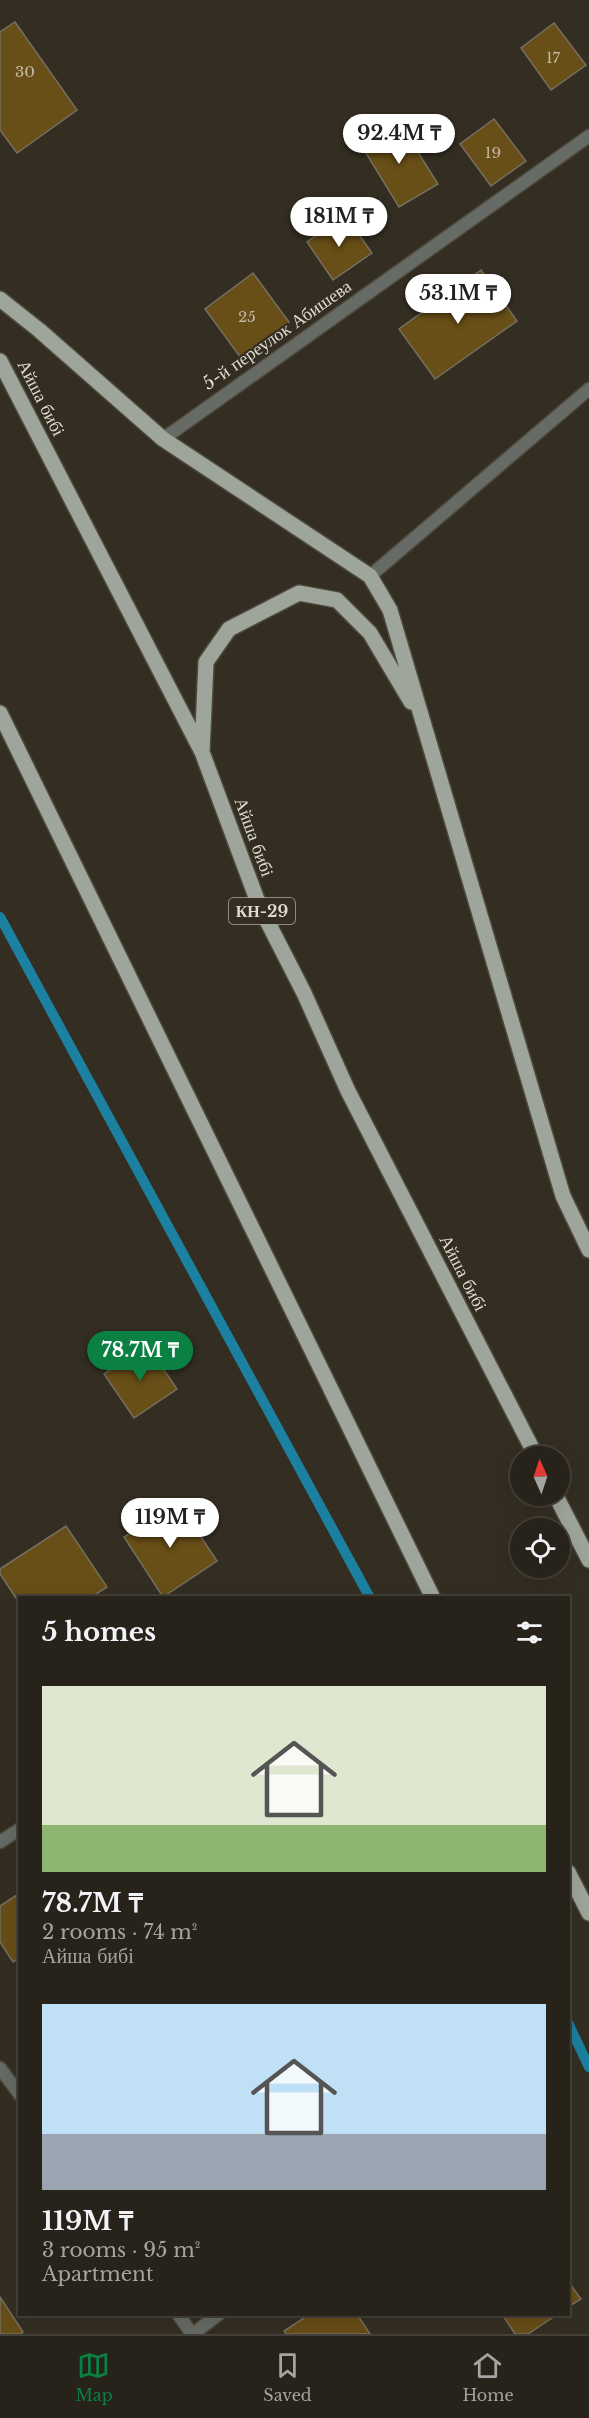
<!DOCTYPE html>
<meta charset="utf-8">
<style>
:root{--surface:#27221a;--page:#332f27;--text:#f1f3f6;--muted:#a4a4a2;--line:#433f39;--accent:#0b8043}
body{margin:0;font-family:"Libre Baskerville",serif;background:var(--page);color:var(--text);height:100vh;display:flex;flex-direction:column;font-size:22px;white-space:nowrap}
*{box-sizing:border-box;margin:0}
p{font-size:20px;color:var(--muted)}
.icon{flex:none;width:33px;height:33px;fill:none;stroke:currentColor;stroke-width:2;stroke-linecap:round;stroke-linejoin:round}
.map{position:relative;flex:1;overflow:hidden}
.drawer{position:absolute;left:18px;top:1596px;width:552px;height:720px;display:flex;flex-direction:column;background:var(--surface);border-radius:0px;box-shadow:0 6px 24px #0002,0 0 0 2px var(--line)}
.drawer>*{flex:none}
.needle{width:39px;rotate:357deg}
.buttons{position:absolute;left:510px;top:1446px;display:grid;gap:12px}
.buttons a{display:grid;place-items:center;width:60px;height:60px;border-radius:50%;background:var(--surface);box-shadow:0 6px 24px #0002,0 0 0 2px var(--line);font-size:30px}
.price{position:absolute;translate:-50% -51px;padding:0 14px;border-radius:21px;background:#fff;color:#222;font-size:20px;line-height:39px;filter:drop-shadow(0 2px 3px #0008)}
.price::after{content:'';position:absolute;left:50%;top:36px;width:18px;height:14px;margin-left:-9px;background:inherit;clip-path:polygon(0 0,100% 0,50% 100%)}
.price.on{background:var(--accent);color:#fff}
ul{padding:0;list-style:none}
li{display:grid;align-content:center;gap:12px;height:318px;padding:0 24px}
li span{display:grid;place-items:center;height:186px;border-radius:0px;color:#555}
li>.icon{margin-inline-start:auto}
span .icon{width:108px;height:108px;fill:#fffc;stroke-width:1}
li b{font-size:26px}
h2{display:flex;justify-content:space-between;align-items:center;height:72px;padding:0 24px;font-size:26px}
.tab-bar{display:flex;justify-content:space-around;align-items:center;height:84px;border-top:2px solid var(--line);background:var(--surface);font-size:16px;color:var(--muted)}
.tab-bar a{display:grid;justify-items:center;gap:3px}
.tab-bar .on{color:var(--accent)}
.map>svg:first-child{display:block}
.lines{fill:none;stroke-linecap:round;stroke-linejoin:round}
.stream{stroke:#1c81a0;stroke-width:10}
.building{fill:#684e17;stroke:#766f62;stroke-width:1.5}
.lane-casing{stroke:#4f4a3e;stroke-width:15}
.street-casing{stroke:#4f4a3e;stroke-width:15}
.primary-casing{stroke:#4f4a3e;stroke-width:18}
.lane{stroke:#676b65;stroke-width:12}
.street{stroke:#676b65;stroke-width:12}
.primary{stroke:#9ea69b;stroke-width:15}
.labels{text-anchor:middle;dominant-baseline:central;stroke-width:4.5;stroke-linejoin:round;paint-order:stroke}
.number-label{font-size:15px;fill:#c1b8a4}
.shield{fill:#342e22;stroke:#aca79e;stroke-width:1.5}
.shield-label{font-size:16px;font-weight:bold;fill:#dfdbd3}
.street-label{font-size:18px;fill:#dfdbd3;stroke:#342e22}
</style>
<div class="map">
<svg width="589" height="2334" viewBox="0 0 589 2334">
<rect width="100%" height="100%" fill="#342e22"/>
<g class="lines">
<path class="stream" d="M0,917L370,1598
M568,2023L589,2067"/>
</g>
<path class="building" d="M15,22L77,110L17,153L0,130V32Z
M554,23L586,65L551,90L521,48Z
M494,119L526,161L491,186L460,144Z
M399,122L438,184L399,207L361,145Z
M345,215L372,253L333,280L307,242Z
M481,270L517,321L435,379L399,329Z
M253,273L289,322L241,358L205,309Z
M147,1345L177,1389L134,1418L104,1374Z
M178,1502L217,1561L163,1597L124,1537Z
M66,1526L107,1587L90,1598H20V1604L0,1574V1569Z
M20,1893V1958L13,1962L0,1942V1906Z
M568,2281L581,2299L568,2307Z
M0,2297L23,2332L21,2334H0Z
M310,2314H357L370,2334H286L284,2331Z
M502,2314H558L528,2334H515Z"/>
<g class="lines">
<defs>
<path id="lane" d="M370,576L589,389
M0,1842L20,1829
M193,2334L219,2314"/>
<path id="street" d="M163,439L589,136
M0,2068L20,2095
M178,2314L192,2334"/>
<path id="primary" d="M0,299L39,330L163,439L370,576L390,610L563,1196L589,1250
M0,361L202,752L259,905L304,993L348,1091L536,1456
M0,713L433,1598
M202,752L206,662L229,629L299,593L337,600L370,633L411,702
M556,1496L589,1560
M568,1872L589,1913"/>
</defs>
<use href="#lane" class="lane-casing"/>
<use href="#street" class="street-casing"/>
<use href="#primary" class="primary-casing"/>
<use href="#lane" class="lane"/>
<use href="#street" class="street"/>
<use href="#primary" class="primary"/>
</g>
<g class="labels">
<g class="number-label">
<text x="553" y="57">17</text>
<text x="25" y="71">30</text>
<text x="493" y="152">19</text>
<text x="247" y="316">25</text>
</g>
<rect class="shield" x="229" y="898" width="66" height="26" rx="4.5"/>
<g class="shield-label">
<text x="262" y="911">КН-29</text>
</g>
<g class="street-label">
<text transform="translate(277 335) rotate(-35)">5-й переулок Абишева</text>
<text transform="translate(41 398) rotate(63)">Айша бибі</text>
<text transform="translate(254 837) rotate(70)">Айша бибі</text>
<text transform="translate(463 1273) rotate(63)">Айша бибі</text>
</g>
</g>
</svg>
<div class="buttons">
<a><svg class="needle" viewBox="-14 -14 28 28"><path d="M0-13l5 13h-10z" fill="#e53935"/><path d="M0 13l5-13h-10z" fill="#a4a4a2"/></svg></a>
<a><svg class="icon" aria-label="locate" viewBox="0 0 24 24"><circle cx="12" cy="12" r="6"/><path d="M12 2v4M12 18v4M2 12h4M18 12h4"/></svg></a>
</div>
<b class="price" style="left:399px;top:165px">92.4M ₸</b>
<b class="price" style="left:339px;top:248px">181M ₸</b>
<b class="price" style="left:458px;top:325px">53.1M ₸</b>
<b class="price on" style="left:140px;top:1382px">78.7M ₸</b>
<b class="price" style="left:170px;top:1549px">119M ₸</b>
<section class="drawer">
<h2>5 homes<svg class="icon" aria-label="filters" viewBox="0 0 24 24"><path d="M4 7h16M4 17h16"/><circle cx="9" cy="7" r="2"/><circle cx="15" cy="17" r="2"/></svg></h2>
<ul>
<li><span style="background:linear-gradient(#dfe7d0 75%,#8fb573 0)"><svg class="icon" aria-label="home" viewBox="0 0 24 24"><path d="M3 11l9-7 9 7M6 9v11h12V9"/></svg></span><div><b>78.7M ₸</b><p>2 rooms · 74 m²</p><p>Айша бибі</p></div></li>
<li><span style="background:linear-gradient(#bfe0f5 70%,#9aa5b1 0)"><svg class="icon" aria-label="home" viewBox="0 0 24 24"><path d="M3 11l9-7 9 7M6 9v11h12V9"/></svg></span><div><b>119M ₸</b><p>3 rooms · 95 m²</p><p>Apartment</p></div></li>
</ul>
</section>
</div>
<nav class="tab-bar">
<a class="on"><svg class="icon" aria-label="map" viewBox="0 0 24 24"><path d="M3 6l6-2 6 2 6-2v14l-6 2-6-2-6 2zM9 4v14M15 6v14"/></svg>Map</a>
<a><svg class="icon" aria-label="saved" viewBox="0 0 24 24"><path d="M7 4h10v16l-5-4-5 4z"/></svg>Saved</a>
<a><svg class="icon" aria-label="home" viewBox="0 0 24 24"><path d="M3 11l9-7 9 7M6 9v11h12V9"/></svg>Home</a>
</nav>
